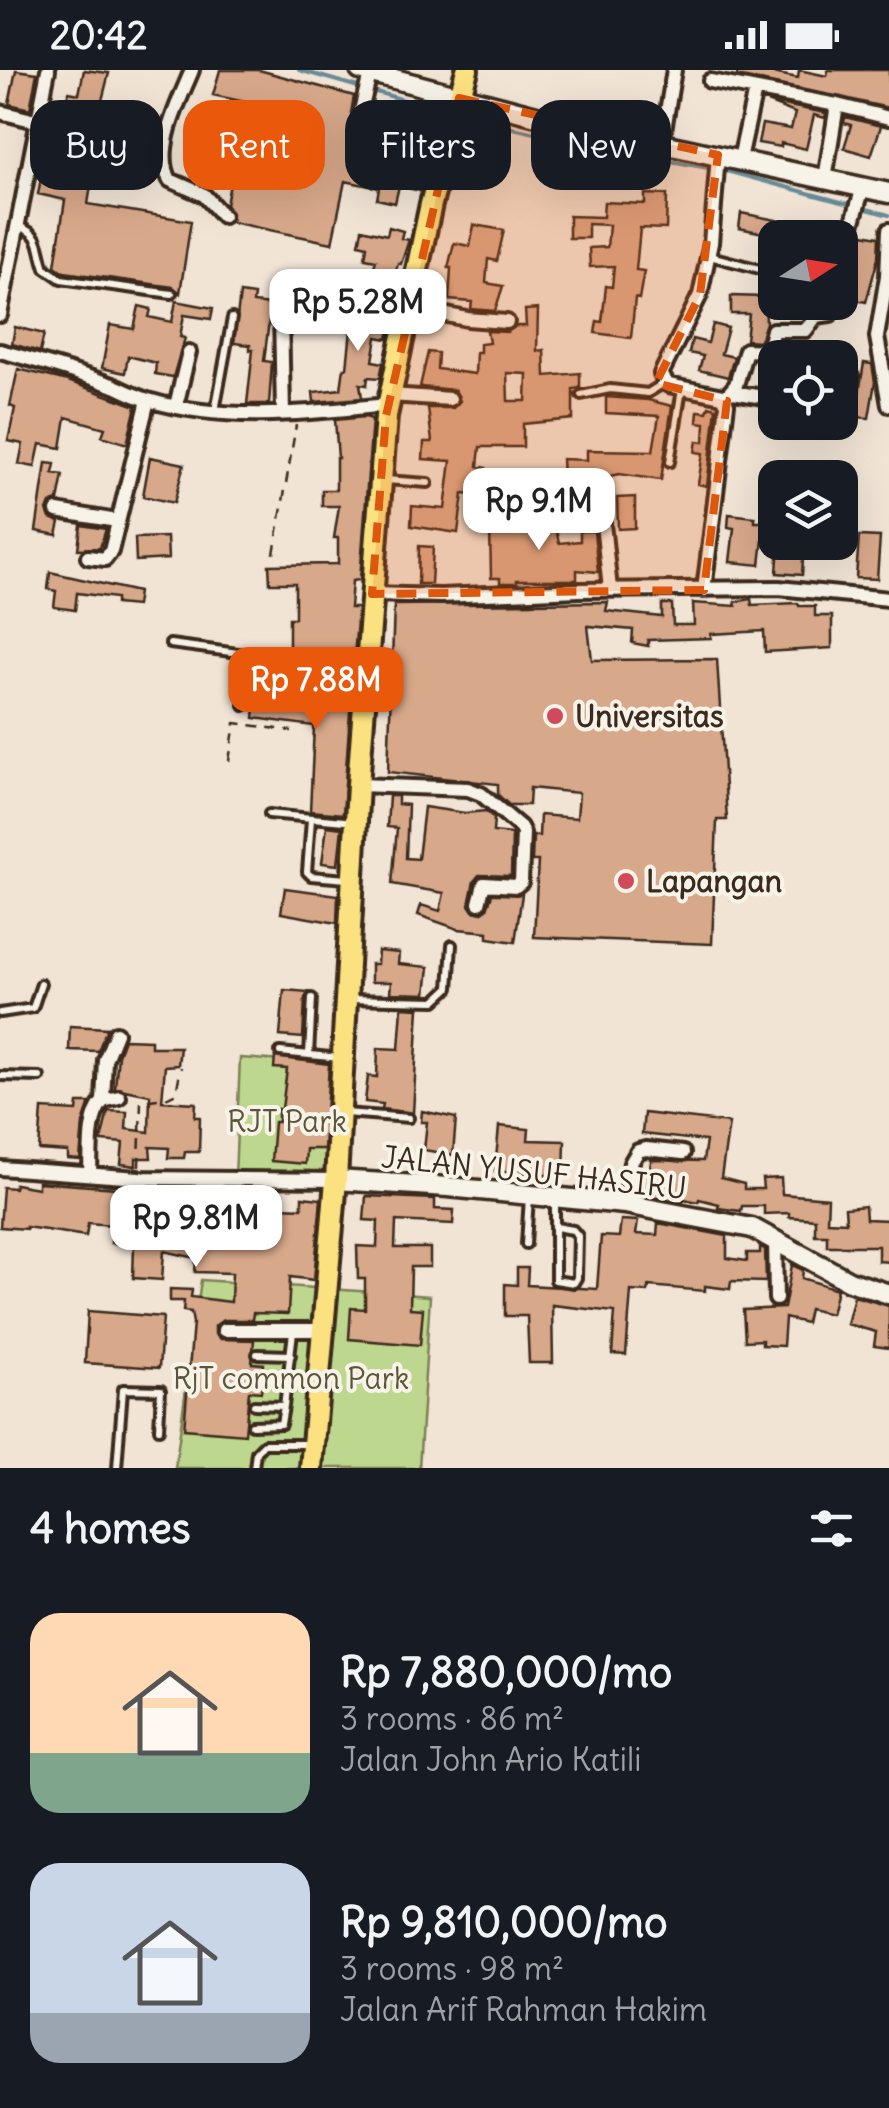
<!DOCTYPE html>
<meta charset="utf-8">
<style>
:root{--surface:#171b24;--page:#20242c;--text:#f1f3f6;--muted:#9ea1a6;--accent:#ea580c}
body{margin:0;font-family:Delius,sans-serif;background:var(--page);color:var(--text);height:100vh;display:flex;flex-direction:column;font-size:38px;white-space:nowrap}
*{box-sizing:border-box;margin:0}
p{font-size:32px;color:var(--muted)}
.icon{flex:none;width:55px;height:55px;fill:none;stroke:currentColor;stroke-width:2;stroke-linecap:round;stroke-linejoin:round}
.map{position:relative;height:1398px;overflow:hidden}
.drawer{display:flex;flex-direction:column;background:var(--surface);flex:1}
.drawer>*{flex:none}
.guide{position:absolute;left:30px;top:30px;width:830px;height:90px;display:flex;gap:20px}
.needle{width:65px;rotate:78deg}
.controls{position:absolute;left:758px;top:150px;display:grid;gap:20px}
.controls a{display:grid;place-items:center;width:100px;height:100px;border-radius:20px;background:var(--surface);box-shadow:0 10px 40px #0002;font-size:50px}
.price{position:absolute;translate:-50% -85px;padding:0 22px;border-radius:20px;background:#fff;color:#222;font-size:32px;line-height:65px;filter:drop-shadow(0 2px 5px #0008)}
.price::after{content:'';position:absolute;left:50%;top:60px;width:30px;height:22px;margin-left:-15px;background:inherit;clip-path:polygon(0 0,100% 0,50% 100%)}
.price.selected{background:var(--accent);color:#fff}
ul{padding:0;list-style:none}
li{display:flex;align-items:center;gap:30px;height:250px;padding:0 30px}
li span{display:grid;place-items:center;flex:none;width:280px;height:200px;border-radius:30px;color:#555}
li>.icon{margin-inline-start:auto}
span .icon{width:120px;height:120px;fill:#fffc;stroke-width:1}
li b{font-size:42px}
h2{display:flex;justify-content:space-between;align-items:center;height:120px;padding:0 30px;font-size:42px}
.pill{padding:0 35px;border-radius:30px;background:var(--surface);box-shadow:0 10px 40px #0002;font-size:35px;line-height:90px}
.pill.selected{background:var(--accent);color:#fff}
.status{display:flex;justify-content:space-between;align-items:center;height:70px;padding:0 50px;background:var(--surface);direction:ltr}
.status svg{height:28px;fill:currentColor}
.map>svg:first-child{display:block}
.green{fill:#bed78e;stroke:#7c8056;stroke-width:2.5}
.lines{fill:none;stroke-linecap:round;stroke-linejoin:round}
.stream{stroke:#678b97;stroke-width:4}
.building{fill:#d8a88a;stroke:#3b2a1e;stroke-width:2.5;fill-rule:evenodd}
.service-casing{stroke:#3b2a1e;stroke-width:14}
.minor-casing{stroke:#3b2a1e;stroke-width:20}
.tertiary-casing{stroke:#3b2a1e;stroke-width:25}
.secondary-casing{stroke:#3b2a1e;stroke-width:25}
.primary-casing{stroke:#3b2a1e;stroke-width:28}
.path{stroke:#3b2a1e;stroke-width:2.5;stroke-dasharray:10 8;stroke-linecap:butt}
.service{stroke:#f7f3e8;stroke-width:6}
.minor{stroke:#f7f3e8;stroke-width:12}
.tertiary{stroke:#f7f3e8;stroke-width:18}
.secondary{stroke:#f7f3e8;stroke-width:18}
.primary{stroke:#fbe180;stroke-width:20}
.marked{fill:#df570d;fill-opacity:0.2;stroke:#df570d;stroke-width:8;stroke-dasharray:20 12;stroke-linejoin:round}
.poi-dot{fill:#d1495b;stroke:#f7f3e8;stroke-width:4}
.labels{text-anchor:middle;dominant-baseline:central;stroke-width:8;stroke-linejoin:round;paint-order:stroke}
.poi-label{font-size:30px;font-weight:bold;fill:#3b2a1e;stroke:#f7f3e8;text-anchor:start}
.park-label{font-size:30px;fill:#5c553a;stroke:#f7f3e8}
.street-label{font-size:30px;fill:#3b2a1e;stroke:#f7f3e8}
</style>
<div class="status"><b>20:42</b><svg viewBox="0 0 49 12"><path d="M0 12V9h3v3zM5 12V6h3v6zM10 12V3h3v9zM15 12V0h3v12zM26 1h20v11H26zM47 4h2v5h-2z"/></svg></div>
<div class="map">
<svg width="889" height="1398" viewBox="0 0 889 1398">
<rect width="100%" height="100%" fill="#f1e4d5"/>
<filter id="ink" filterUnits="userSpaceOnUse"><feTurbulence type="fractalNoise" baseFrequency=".01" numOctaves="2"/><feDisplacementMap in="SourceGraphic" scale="20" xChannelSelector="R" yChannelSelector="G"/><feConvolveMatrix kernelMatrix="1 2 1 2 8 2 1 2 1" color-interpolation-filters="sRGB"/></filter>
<g filter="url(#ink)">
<path class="green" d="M240,988L341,995L332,1110L235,1108Z
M201,1210L430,1226L419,1398H175Z"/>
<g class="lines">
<path class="stream" d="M299,0L446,42
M460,46L610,80L730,102L889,145"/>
</g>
<path class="building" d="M16,0L37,3L30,39L9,34Z
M84,0L109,3L92,70L98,72L88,134L191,151L180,223L173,217L64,202L55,196L65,130L38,124L44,92L51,93L69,22L79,24Z
M220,0H259L354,26L351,43L360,51L369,47L373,35L413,41L410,53L428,57L424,74L432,75L420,121L399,116L395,133L377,129L379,118L345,111L332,173L231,152L232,143L226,135L245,32L213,25Z
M738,0H757L798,8L799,0L827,6L828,0H889V38L737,6Z
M767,32L826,43L825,48L814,45L806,79L781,73V77L758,73L762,54L791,59L795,43Z
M845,47L881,56L871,86L844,78L851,55L844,53Z
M645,124L667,125L666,159L640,158L636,200L644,201L639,229L635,228L631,268L595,263L597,251L602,252L606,216L612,217L614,196L590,197L589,178L607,177L609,155L588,154V168H569V146L603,147L604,132L645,134Z
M741,143L776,150L773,165L739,158Z
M474,155L504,160L497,191L488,189L486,213L503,216L495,241L471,239L472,232L449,230L451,198H448L454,173L470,176Z
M389,157L403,161L401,168L409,170L401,194L398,193L392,217L370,211L376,190L365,188L367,176L359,174L362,159L387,165Z
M863,164L879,167L878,188L866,232L851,229L858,200L850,197Z
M240,223L254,225L253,233L271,235L264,291L272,292L269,334H247L253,280H250V275L234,273Z
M731,226L765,227L766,253L760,271L746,270L749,244H731Z
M176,231L213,238L211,249L184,245L180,267L185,268L173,307L155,304L156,293L128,286L125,303L102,298L110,255L134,259L139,236L151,239L149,247L172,252Z
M336,238L392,250L388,269L377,267L373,291L383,293L380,308L368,307L367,315L360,314L362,328L314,332L313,322L341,319L344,298H347L351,260L332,256Z
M538,239L537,281L544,280L545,306L580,303V318L573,319V349L523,354V377H480L478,396L486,398L481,426L463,424L458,463L411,456L412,436L445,439L451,391L423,389L424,372H432L428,338H453L460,331L455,320L420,317L428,282L438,283L437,299L475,304L476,282H480V274L489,273L487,261L507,262L516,256H526L525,240ZM507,303L527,304L526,331H508Z
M713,254L728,258L721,284L734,287L728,307L699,300L703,286L689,283L692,269L708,273Z
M15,257L44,264L40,282L12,274Z
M864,293L872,294L875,312L869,348L840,346L842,327L858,329Z
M18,299L68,311L136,336L127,374L102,366L105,358L66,347L61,378L40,374L35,397L19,394L23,374L8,371L15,338L10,336Z
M606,327L648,330L672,336L661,410L619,404L610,406V413H577L576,424L564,423L562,389L587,390V380L653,381L659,346L606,343Z
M709,336L716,338L707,416L698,414L703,383L695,382L697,371L704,372L705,353L697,352L698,341L707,342Z
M365,347L372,349L360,510L352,511L350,538H358L353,599L311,595V580H289V548H295V513H270L269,495L338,494V468H334L339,436H322V420H336V388H338L335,350Z
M150,387L184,394L174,433L143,426Z
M46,393L55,394L53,403L63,405L58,431L50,434L47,440L50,448L60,452L57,465L36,461Z
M635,427V458L618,459L617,428Z
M543,441H552L559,473L580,471V461H594L598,502L577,500V510H517V513H500V508H491L490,457L544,454Z
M729,444L755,447V452H765L760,495L730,492L734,458L728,457Z
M81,455L106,459L100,478L78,479Z
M859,466L880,467L877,509L856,508Z
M167,467L168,489L136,491L135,468Z
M779,472H804L802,505L777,503Z
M419,476L433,477L431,514H418Z
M50,502L138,522L136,536L116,534V528L77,523L75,540L54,537L56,521L48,519Z
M751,529L752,535L798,533L799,536H815V546H832V578L765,582L764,561L711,564V568L648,570V576L632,573L633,560L588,556L592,590L717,589L727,750H717L712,874L534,867L538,791H532L533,766H539L540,745L577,748L579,723L530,718L529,735H509L498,725V714L388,702L394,535L608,532L606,541L662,547V534H672L673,555H694L693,533L736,536L735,532Z
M259,596L276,597L273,638L301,640L305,608L352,613L343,744L310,741L314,656L254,648Z
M389,726H398V734L408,735L406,788L418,789L424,737L465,743L486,741L494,748L493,762L512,764L511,806L479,805L474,811L469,835L473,841L481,843L487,839L492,824H522L515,872L488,868V862L458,859L418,845L421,835L440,841L444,823L392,814L397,758L387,757Z
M327,756L342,758L338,795L322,793Z
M285,818L338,825L337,853L281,843Z
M378,881L399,883L398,894L429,897L426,924L390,923L391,912H371V894H377Z
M284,920L309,922L305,928L303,968L280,966Z
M402,937L419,938L413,1043L382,1039L383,1034L365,1032L368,1006L377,1007L378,978L399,979Z
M70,956L107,958L98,981L69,980Z
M124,969L151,970V977H180L178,995L165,996L162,1031L196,1033L195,1047H200L199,1082H185L184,1088H168L169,1078L150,1077L151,1088H136V1096L121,1094L123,1073L101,1071L108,1041L127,1042L126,1059L149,1062L150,1025L115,1018L118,985Z
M275,987L329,994L324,1079H306L305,1094L271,1091L274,1052H278V1039H282L287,999L274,998Z
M78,1033H90L83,1053L80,1090L68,1089V1082L39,1080L42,1039L77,1041Z
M422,1041L456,1048L453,1085L424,1080L427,1052H421Z
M644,1043L729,1053L721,1108L744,1114V1119H763L762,1109L781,1108L782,1124L828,1128L827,1151L846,1152L845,1138L865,1136L866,1149L889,1150V1192L878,1191V1176H827V1165H815V1149L789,1147V1143L764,1144V1136H742L741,1141L718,1138L719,1134L699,1129L698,1132L684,1129L683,1132L641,1124L644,1099L650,1100L651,1090L703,1091L706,1071L642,1064Z
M499,1056L529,1059L528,1070L565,1071L564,1106L495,1101Z
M38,1112L129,1119V1125L153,1128L154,1154H166L167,1118L187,1122V1118L197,1119L196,1125L229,1128L230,1121H271L270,1127L282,1129L281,1137L302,1138V1127L321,1129L314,1210L290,1207L288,1244L253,1243L252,1250H223L215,1256V1264L220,1269L254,1270L252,1293L264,1294L263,1301L275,1302L274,1316L262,1315L261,1322L249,1321L245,1364L184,1359L193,1253L191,1242L183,1241L184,1231H170V1219L192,1220L191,1227L231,1232L232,1203L195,1202L196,1188L164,1181L162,1210L133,1208L134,1175L111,1173L112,1155L88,1153L86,1166L26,1157V1159L0,1157L3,1117L14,1118L15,1114L38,1118Z
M366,1126L435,1129V1139L454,1140L453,1154L396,1151L395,1178H430V1197H411L410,1238L423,1239L420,1275L349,1269L351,1238L365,1239V1209H358L357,1176L377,1177L378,1151L364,1150Z
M621,1150L638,1151L636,1164L657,1165L658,1153L727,1166V1188L747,1191V1183H760V1177L765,1179L766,1212L731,1211L730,1219L705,1216V1221L649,1216L648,1222L631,1221L626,1285L612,1284L615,1242L552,1235L553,1293H529L527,1246H505V1214L517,1215V1198H528L527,1215L597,1219L601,1166L619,1167Z
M792,1195L803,1200L802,1208L837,1219L831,1244L809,1239L806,1253L785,1248L783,1276L762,1275V1270L745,1271L743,1240L784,1238Z
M854,1226L889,1236V1278L874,1276L876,1262L847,1254Z
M88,1241L163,1247L159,1298L85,1293Z"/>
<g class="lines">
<defs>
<path id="service" d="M18,156C43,165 37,176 45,198L61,209L172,224
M710,186L775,203
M581,325L610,319L648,323L664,313
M215,341L232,248
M670,392L682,319
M385,410L428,413
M170,574L277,588L289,600L364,607
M244,636L248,584
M269,744L355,752
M311,749L307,802L311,806L347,809
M348,929L435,931L449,918L452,875
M0,943L33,938L41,914
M280,982L340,988
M309,985L312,928
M0,1006L40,1007
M345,1043L409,1048
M555,1131V1210L574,1213L577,1208L578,1166L573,1160L556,1157
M526,1174L529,1127
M257,1284L291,1285
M254,1335L284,1336L293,1262
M252,1355L281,1354L284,1336
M117,1398L123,1319L161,1320L159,1359
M254,1398L256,1382L264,1374H307"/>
<path id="minor" d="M192,0C180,30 153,79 170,110L204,125L223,146
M710,11L837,35L889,48
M361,41L370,4
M0,42L36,51
M662,72L674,0
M740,89L755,20
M825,109L837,35
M889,160L887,206L877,267L889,335
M840,197L863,117
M407,237L467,249L507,252
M281,242L283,343
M0,245L48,0
M0,281C38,291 76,302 112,315C124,320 135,326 148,330C225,353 309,343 388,335
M840,311L852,308
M733,322L775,329
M390,325L450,329
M725,328L736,315L746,280L768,281L773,260H806L816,246L830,244L833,232
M176,336L189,282
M591,423L602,444L610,519
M57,441L117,451
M88,487L105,489L111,481L148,330
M704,520L727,334L723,326L668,315L661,304L700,225L711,173L718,85
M372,524L441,526L579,520L779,518L889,529
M358,715L468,719L481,724L520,757L523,763L521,812L516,816L484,814L479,833
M103,1031L119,1027
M0,1098L139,1108L336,1110
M90,1103C91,1079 88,1048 103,1031L105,990L116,963
M625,1134L631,1093L638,1081L646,1079L683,1083
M775,1168L776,1229
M224,1260H322"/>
<path id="tertiary" d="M360,0L552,50L889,123"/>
<path id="secondary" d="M336,1110L448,1117L625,1134L752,1158L849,1211L889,1224"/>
<path id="primary" d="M311,1398L336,1110L358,715L386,346L431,134L467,0"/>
</defs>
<use href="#service" class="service-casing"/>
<use href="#minor" class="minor-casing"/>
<use href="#tertiary" class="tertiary-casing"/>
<use href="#secondary" class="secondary-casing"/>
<use href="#primary" class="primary-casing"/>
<path class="path" d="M274,484L296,355
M229,691L235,653L292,661
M139,1096L141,1031L166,1028L176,1023L181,997"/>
<use href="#service" class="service"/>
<use href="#minor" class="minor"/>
<use href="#tertiary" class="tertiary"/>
<use href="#secondary" class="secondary"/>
<use href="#primary" class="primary"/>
</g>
</g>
<path class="marked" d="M459,28L718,85L700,225L656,313L727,331L704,520L372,524L386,346Z"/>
<g class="poi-dot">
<circle cx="555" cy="646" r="10"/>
<circle cx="626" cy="811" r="10"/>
</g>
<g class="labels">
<g class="poi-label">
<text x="575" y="646">Universitas</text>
<text x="646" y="811">Lapangan</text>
</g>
<g class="park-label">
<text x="287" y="1051">RJT Park</text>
<text x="291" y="1308">RjT common Park</text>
</g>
<g class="street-label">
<text transform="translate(534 1102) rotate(6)">JALAN YUSUF HASIRU</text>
</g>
</g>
</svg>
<div class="controls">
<a><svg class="needle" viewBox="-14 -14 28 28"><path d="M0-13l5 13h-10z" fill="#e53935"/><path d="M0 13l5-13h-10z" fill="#9ea1a6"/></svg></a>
<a><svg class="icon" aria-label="locate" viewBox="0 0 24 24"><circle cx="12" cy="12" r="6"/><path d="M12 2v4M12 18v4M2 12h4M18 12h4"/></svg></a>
<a><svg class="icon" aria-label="layers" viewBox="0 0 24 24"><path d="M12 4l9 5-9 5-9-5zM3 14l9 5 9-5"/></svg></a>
</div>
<b class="price" style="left:358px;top:284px">Rp 5.28M</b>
<b class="price" style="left:539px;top:483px">Rp 9.1M</b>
<b class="price selected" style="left:316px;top:662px">Rp 7.88M</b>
<b class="price" style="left:196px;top:1200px">Rp 9.81M</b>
<div class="guide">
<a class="pill">Buy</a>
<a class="pill selected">Rent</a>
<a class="pill">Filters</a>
<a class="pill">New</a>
</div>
</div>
<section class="drawer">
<h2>4 homes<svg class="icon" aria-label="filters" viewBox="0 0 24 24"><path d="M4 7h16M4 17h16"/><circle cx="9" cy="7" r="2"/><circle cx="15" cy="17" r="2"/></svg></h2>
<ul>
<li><span style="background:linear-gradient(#ffd9b3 70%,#7fa58c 0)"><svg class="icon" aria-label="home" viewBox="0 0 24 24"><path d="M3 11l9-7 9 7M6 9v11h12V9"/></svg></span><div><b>Rp 7,880,000/mo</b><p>3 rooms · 86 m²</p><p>Jalan John Ario Katili</p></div></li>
<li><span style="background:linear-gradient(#c9d6e8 75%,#9aa5b1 0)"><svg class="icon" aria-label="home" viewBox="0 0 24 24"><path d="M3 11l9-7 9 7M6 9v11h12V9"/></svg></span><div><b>Rp 9,810,000/mo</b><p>3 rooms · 98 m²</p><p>Jalan Arif Rahman Hakim</p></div></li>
</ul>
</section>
